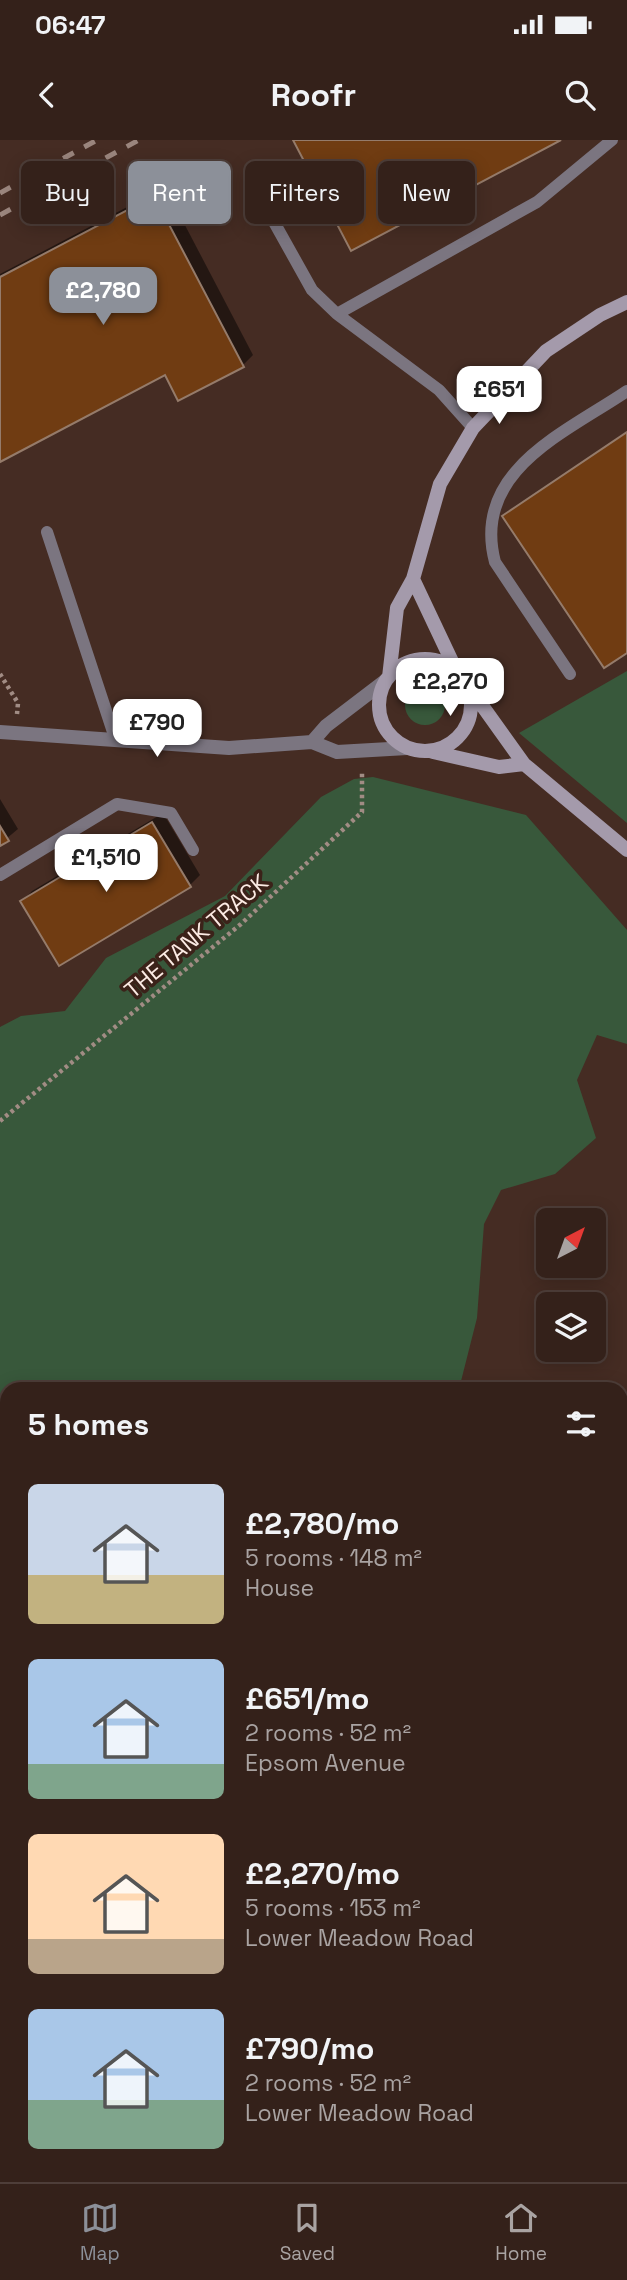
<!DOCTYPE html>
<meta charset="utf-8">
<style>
:root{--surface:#34211a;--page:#3f2e27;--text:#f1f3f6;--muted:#a9a3a2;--line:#4e3e39;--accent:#8c9099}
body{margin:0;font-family:"Space Grotesk",sans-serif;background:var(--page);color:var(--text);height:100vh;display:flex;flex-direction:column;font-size:26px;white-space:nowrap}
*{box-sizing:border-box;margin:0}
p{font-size:23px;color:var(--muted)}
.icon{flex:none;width:38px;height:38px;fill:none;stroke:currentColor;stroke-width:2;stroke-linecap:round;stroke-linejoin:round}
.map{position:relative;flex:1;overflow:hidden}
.sheet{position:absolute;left:0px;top:1242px;width:628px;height:800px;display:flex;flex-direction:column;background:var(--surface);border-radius:21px 21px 0 0;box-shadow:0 4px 18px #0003,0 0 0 2px var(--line)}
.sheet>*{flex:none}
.top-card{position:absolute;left:21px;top:21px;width:586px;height:63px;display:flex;gap:14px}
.needle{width:46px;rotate:41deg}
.fabs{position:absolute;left:536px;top:1068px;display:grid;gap:14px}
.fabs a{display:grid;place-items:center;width:70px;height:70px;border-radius:10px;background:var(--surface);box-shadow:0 4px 18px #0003,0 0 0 2px var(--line);font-size:35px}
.price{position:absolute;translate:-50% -60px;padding:0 16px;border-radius:14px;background:#fff;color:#222;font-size:23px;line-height:46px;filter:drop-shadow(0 2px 4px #0008)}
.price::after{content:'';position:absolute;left:50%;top:42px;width:21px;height:16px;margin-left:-10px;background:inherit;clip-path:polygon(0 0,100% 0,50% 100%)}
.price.current{background:var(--accent);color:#fff}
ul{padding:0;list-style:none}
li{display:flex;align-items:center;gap:21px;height:175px;padding:0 28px}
li span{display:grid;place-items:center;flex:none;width:196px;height:140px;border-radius:10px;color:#555}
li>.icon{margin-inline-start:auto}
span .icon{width:84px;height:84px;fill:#fffc;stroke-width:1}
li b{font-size:30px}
h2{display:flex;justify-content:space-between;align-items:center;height:84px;padding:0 28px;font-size:30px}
.chip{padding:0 24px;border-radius:10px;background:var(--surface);box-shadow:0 4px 18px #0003,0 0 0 2px var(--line);font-size:24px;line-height:63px}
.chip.current{background:var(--accent);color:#fff}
.status{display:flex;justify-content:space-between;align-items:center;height:49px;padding:0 35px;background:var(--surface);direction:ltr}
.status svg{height:19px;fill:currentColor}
header{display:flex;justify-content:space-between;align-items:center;height:91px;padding:0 28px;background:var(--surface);font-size:32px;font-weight:700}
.menu{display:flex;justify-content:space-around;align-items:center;height:98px;border-top:2px solid var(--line);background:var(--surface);font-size:19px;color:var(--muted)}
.menu a{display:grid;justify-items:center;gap:4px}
.menu .current{color:var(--accent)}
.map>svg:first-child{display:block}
.green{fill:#38583b}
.shadow{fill:#0007}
.building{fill:#703c12;stroke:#957b6a;stroke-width:2}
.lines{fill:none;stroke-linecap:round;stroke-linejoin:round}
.path{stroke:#a18c84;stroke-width:4.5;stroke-dasharray:3.5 3.5;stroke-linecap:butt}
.lane{stroke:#7b7580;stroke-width:12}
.street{stroke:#7b7580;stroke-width:14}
.secondary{stroke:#a49aab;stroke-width:14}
.rail{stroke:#9a857d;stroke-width:5;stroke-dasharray:12 12;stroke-linecap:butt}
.labels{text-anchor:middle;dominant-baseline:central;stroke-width:7;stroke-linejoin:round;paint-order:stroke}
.street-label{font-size:23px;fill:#fcebe4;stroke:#3b2219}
</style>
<div class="status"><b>06:47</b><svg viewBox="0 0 49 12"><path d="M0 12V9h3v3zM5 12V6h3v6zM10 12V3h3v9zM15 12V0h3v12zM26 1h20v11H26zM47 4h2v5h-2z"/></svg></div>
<header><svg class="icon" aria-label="back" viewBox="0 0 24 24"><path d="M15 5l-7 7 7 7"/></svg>Roofr<svg class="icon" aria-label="search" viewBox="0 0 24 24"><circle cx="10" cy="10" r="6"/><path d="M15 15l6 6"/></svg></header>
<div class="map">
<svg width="627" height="2042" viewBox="0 0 627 2042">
<rect width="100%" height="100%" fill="#452c23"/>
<path class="green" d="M627,531V683L519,593Z
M405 565a20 20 0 1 1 40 0a20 20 0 1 1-40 0Z
M373,637L526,675L627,790V904L597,895L577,940L596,998L555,1034L501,1050L484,1084L477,1178L459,1249L7,1250V1564L0,1587V887L21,876L65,871L106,818L225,756L321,657L354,639Z
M7,1629V1676L0,1674V1652Z
M384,2035H617L619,2042H391Z"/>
<path class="shadow" d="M165,47L253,215L243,225L179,259L166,233L0,320V134Z
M627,291V511L504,376L515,366Z
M0,659L18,689L0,704Z
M163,673L200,735L190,745L22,762L32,751Z
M7,1691V1918L0,1916V1698Z"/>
<path class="building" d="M293,0H561L351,111Z
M154,56L244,227L178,261L165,235L0,322V137Z
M627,292V513L604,528L502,376Z
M152,682L191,747L59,826L20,761Z
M0,686L9,701L0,706Z
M0,1698L7,1701V1920L0,1918Z"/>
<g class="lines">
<path class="path" d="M0,534L18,563L17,574
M0,981L241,784L362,672V631
M621,1393L627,1387
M621,1957L627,1965"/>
<path class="lane" d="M250,39L312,150L337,174
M473,288L439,250L337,174L537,62L612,0
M47,392L115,598
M570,534L495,422C471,331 565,293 627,251
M0,735L117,664L171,673L193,710
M621,1664L627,1660
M621,1808L627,1817"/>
<path class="street" d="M0,592L229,608L312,602L337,612L407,608
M312,602L326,586L385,541"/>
<path class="secondary" d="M413,439L456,530
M379 565a46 46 0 1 1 92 0a46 46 0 1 1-92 0Z
M389,537L397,468L413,439L440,344L473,288L546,211L600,175L627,162
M471,550L524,624L627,710
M433,612L499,627L524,624
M621,1442L627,1436
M621,1902L627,1909"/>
<path class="rail" d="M0,53L97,0
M0,75L139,0"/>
</g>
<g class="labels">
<g class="street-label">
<text transform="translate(196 796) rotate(-40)">THE TANK TRACK</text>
</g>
</g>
</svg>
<div class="fabs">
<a><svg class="needle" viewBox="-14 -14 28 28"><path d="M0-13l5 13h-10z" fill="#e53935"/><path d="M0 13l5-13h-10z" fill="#a9a3a2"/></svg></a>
<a><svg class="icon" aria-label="layers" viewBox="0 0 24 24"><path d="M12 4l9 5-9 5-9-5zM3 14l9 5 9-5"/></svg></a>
</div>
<b class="price current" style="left:103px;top:187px">£2,780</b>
<b class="price" style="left:499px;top:286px">£651</b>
<b class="price" style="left:450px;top:578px">£2,270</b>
<b class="price" style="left:157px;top:619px">£790</b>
<b class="price" style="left:106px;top:754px">£1,510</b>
<div class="top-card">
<a class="chip">Buy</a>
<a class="chip current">Rent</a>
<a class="chip">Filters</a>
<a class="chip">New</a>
</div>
<section class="sheet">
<h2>5 homes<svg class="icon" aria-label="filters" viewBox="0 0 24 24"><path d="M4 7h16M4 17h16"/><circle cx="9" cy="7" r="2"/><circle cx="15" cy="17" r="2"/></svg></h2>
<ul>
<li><span style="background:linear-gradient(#c9d6e8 65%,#c2b280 0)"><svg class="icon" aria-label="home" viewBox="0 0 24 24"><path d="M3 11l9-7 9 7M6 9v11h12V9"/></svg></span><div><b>£2,780/mo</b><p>5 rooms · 148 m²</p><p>House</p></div></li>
<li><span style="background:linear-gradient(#a9c7e8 75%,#7fa58c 0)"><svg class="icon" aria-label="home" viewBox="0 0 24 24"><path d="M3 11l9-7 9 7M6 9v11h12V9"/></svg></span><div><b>£651/mo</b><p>2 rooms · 52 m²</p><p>Epsom Avenue</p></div></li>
<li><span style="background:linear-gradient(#ffd9b3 75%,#b9a48a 0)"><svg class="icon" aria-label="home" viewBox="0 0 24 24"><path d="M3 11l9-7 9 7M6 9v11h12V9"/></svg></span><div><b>£2,270/mo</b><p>5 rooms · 153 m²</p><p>Lower Meadow Road</p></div></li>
<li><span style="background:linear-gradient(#a9c7e8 65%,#7fa58c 0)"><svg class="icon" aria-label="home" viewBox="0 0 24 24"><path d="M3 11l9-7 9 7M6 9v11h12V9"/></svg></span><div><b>£790/mo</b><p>2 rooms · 52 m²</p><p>Lower Meadow Road</p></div></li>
</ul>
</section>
</div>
<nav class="menu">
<a class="current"><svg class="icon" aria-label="map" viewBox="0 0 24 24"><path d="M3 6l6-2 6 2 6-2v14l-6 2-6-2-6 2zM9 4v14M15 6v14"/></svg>Map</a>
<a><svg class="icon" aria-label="saved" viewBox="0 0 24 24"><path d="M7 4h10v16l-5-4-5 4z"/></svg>Saved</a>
<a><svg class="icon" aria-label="home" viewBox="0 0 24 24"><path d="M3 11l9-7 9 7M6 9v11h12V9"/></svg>Home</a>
</nav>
